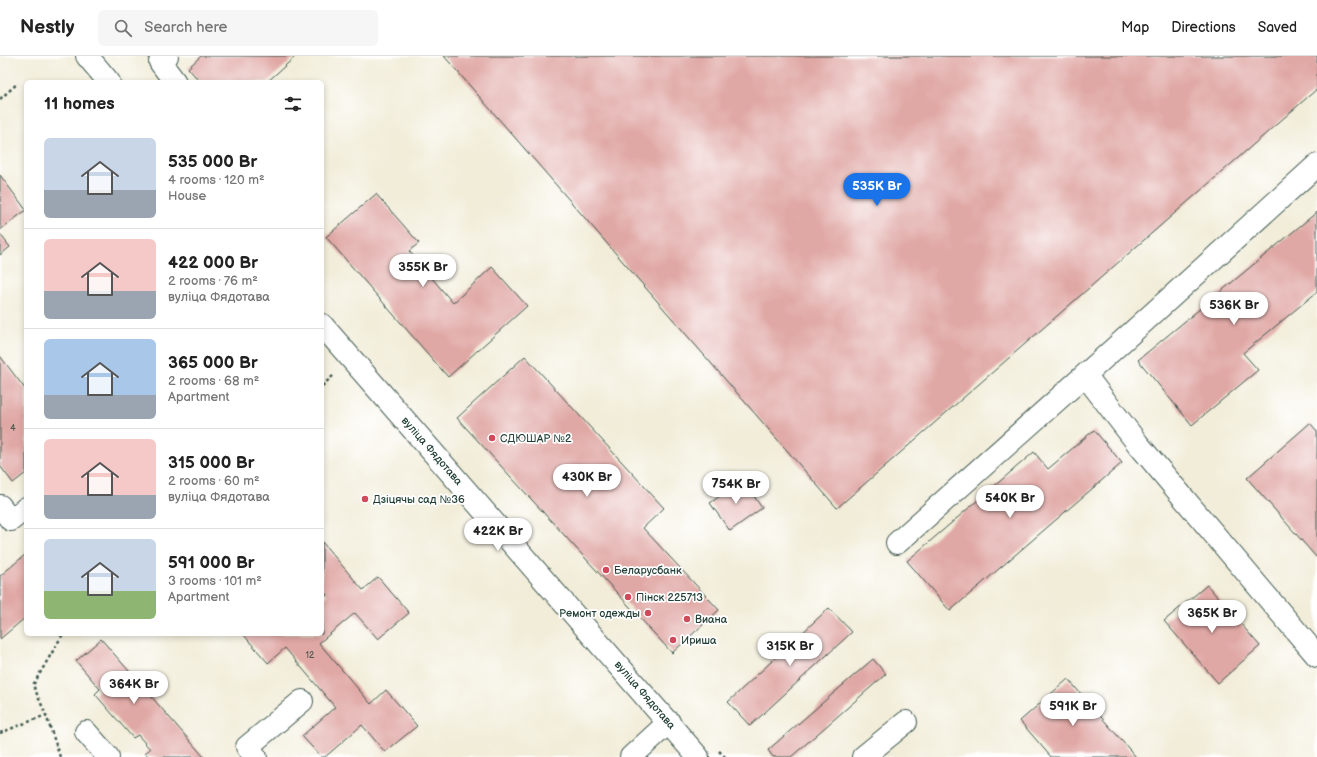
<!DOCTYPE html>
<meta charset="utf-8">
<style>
:root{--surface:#fff;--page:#f6f6f6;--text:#222;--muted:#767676;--line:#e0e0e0;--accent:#1a73e8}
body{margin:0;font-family:"Balsamiq Sans",sans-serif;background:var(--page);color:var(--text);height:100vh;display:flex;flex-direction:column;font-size:15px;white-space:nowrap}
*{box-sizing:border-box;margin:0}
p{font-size:13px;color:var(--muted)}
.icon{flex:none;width:22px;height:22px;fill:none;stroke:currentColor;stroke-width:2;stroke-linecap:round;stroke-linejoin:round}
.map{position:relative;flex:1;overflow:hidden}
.side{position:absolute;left:24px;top:24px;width:300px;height:556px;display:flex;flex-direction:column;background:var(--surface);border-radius:6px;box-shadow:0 2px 6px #0003}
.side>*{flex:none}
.price{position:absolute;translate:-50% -34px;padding:0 9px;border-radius:14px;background:#fff;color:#222;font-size:13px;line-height:26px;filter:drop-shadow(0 1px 2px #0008)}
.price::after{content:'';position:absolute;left:50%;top:24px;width:12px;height:9px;margin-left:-6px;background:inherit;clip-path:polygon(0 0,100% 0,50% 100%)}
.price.current{background:var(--accent);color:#fff}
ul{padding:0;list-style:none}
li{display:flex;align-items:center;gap:12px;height:100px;padding:0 20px}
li+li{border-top:1px solid var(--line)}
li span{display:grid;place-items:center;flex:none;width:112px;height:80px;border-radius:6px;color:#555}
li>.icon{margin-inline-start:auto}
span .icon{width:48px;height:48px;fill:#fffc;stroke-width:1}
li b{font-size:17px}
h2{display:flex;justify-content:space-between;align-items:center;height:48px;padding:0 20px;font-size:17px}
header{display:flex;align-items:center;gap:24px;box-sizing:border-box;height:56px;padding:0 20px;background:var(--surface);border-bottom:1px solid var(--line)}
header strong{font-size:19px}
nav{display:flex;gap:22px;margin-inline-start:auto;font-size:14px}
.search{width:280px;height:36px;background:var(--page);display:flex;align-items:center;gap:10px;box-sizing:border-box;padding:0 14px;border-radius:6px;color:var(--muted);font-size:15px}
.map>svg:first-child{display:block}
.building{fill:#e0a8a5}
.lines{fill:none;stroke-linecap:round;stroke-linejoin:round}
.minor-casing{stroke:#3f574d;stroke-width:24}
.path{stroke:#3f574d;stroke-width:2.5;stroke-dasharray:3 3;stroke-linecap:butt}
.minor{stroke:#fff;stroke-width:22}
.poi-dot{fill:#d1495b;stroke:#fff;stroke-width:1.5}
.labels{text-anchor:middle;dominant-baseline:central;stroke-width:3.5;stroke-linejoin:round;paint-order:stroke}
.number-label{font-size:9px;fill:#4f5850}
.poi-label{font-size:11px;fill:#1f3d34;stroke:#fff;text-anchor:start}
.street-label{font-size:11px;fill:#1f3d34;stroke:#fff}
</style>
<header>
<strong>Nestly</strong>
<div class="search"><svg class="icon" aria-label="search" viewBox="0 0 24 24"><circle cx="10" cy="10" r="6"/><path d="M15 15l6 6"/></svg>Search here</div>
<nav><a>Map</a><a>Directions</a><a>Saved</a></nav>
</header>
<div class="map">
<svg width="1317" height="701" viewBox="0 0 1317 701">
<rect width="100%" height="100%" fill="#fff"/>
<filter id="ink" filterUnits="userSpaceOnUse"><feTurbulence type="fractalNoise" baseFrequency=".025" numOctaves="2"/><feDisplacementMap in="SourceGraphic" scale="8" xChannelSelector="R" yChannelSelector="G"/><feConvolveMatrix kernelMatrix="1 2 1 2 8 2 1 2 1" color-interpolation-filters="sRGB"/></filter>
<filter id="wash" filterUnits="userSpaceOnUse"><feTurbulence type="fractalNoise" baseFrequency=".012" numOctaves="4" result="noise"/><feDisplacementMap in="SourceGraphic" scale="16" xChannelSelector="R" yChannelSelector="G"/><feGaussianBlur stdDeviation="0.9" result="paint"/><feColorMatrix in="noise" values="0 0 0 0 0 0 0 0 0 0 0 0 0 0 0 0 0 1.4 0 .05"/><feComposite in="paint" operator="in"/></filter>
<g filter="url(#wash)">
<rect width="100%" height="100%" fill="#f2edd9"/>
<g id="blocks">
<path class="building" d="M201,0H296L267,26H200L188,12Z
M444,0H1317V33L837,452Z
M0,119L26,154L0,174Z
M376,138L419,187L409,195L453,247L492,211L527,250L448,321L326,181Z
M1317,156V236L1243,297L1258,314L1192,369L1138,304Z
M0,178L10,191L0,199Z
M0,300L26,334V417L13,427L0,410Z
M525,300L664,452L643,472L719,554L672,597L457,362Z
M1310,367L1317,375V502L1247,422Z
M1094,374L1122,407L950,555L907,505L1034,396L1048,413Z
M743,424L762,452L730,475L710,447Z
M322,486L363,534L378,521L409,557L378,583L355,557L319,587L371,648L386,634L417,670L385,696L362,669L325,701H321L302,680L335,651L285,592L268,607L243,578H322V544L327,539L322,533Z
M26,498V561L0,583V520Z
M1207,529L1260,590L1218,627L1164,565Z
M829,552L852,576L750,670L728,646Z
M101,583L204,701H149L145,697L150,693L138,679L133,682L95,638L100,633L76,605Z
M873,603L886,618L791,701H773L768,694Z
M1068,623L1136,701H1051L1020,665Z"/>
</g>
</g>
<g filter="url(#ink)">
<use href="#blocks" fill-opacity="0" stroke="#3f574d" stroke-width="1"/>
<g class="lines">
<defs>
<path id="minor" d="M87,0L109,26
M167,0L160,6L175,26
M322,269L698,701
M1085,319L1138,388L1317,600
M0,450L11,464L26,452
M897,487L1085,319L1317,109
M86,676L108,701
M256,701L247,691L302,645
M631,701L669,666
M863,701L906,666"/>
</defs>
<use href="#minor" class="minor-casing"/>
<path class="path" d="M0,43L18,27
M322,330L335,318
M0,677L46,659
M719,695L725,701
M60,701L46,659L33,629L63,578"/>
<use href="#minor" class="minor"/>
</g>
</g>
<g class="poi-dot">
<circle cx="492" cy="382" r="4"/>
<circle cx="365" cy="443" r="4"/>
<circle cx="606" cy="514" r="4"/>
<circle cx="628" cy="541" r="4"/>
<circle cx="648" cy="557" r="4"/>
<circle cx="687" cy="563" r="4"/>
<circle cx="673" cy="584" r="4"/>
</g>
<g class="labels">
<g class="number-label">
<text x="13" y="372">4</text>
<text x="310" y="599">12</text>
</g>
<g class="poi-label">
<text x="500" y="382">СДЮШАР №2</text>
<text x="373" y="443">Дзіцячы сад №36</text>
<text x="614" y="514">Беларусбанк</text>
<text x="636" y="541">Пінск 225713</text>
<text x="640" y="557" text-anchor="end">Ремонт одежды</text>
<text x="695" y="563">Виана</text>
<text x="681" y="584">Ириша</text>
</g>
<g class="street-label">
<text transform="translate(432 395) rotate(49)">вуліца Фядотава</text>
<text transform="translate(645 639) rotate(49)">вуліца Фядотава</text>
</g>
</g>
</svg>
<b class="price current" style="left:877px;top:151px">535K Br</b>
<b class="price" style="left:423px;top:232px">355K Br</b>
<b class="price" style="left:1234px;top:270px">536K Br</b>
<b class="price" style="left:587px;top:442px">430K Br</b>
<b class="price" style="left:736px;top:449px">754K Br</b>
<b class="price" style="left:1010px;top:463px">540K Br</b>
<b class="price" style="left:498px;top:496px">422K Br</b>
<b class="price" style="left:1212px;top:578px">365K Br</b>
<b class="price" style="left:790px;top:611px">315K Br</b>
<b class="price" style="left:134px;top:649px">364K Br</b>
<b class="price" style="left:1073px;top:671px">591K Br</b>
<section class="side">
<h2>11 homes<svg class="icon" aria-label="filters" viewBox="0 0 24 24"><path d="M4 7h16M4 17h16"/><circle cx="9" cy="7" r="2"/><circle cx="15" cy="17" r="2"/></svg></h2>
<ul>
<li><span style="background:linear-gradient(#c9d6e8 65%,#9aa5b1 0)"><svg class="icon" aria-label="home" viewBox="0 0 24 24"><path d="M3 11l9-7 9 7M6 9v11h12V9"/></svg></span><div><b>535 000 Br</b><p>4 rooms · 120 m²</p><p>House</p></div></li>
<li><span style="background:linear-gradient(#f6c9c9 65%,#9aa5b1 0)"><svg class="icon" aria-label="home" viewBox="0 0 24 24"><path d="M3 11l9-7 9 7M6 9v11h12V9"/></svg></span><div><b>422 000 Br</b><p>2 rooms · 76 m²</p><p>вуліца Фядотава</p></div></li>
<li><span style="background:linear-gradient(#a9c7e8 70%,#9aa5b1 0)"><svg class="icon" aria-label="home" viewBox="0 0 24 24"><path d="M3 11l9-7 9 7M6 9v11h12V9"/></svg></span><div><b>365 000 Br</b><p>2 rooms · 68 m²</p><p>Apartment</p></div></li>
<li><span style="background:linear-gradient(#f6c9c9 70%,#9aa5b1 0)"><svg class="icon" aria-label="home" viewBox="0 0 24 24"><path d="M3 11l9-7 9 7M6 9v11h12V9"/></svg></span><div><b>315 000 Br</b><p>2 rooms · 60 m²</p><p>вуліца Фядотава</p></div></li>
<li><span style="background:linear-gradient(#c9d6e8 65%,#8fb573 0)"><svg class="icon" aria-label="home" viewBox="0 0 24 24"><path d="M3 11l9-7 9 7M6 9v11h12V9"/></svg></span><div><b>591 000 Br</b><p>3 rooms · 101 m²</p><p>Apartment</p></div></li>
</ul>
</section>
</div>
